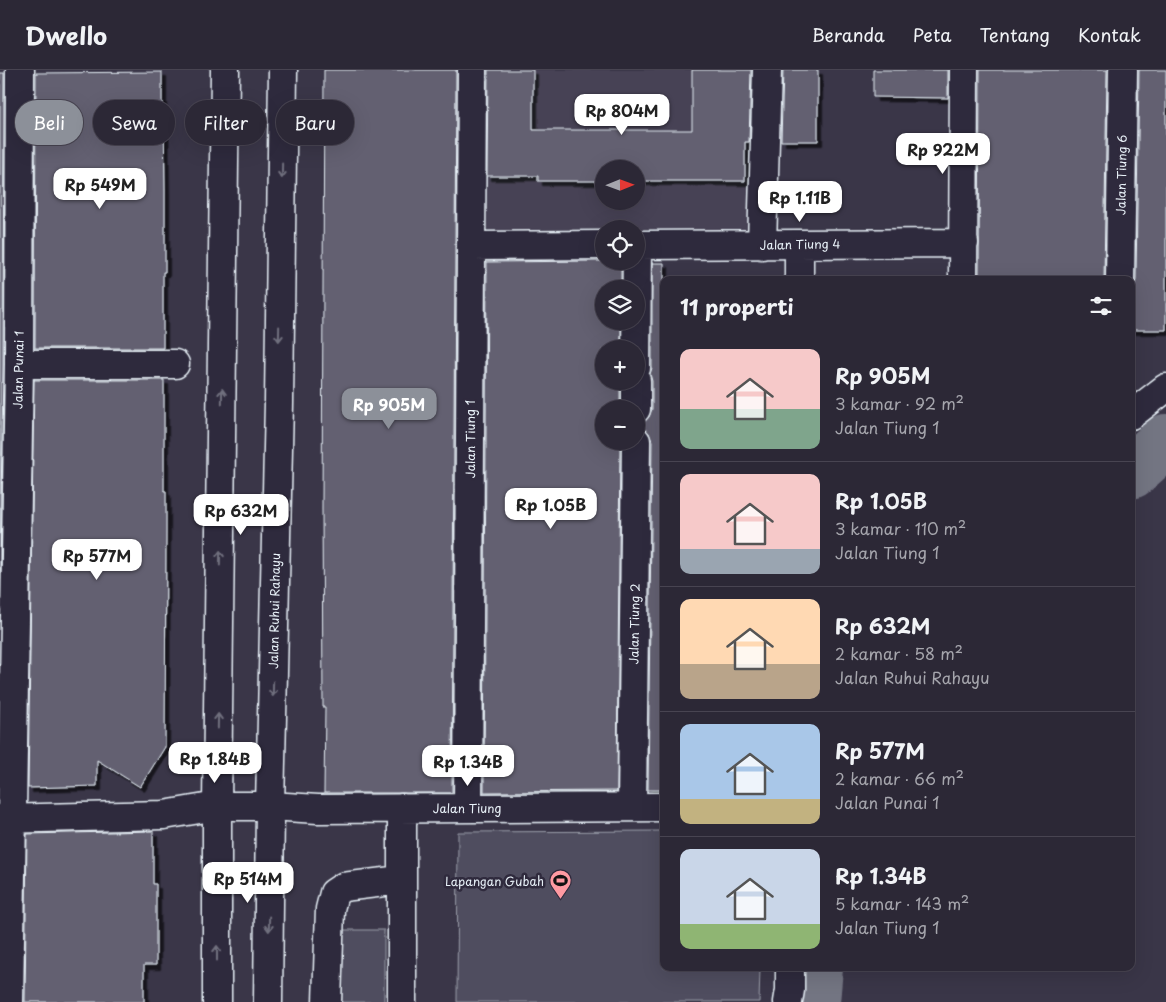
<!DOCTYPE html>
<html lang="id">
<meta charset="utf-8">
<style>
:root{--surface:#2c2836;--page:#383442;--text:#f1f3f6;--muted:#a6a6ad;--line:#484451;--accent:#8c9099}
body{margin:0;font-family:"Playpen Sans",sans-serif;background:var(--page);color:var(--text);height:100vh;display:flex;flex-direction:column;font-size:19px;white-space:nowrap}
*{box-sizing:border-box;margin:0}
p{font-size:16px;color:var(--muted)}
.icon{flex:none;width:28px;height:28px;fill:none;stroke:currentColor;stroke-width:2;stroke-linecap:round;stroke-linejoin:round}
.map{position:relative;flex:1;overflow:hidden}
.sheet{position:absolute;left:660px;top:206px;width:475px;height:695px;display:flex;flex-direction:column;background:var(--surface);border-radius:10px;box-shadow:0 5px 20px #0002,0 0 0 1px var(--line)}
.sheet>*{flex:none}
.hud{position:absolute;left:15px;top:30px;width:475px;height:45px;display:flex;gap:10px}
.needle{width:32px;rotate:89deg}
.buttons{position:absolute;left:595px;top:90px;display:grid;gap:10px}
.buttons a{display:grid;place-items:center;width:50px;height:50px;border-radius:50%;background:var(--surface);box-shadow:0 5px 20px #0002,0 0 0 1px var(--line);font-size:25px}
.price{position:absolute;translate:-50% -42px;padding:0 11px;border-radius:10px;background:#fff;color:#222;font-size:16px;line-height:32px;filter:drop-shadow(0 1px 2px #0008)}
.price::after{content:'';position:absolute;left:50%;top:30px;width:15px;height:11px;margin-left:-8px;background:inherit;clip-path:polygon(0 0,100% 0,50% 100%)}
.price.on{background:var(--accent);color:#fff}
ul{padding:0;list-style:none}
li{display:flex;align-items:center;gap:15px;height:125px;padding:0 20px}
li+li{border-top:1px solid var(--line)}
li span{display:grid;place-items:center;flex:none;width:140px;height:100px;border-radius:10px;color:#555}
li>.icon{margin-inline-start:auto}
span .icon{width:60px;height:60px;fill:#fffc;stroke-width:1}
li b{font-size:21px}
h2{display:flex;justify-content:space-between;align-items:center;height:60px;padding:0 20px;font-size:21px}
.pill{padding:0 18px;border-radius:22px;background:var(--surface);box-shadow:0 5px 20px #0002,0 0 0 1px var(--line);font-size:18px;line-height:45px}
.pill.on{background:var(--accent);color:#fff}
header{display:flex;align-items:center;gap:30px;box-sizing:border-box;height:70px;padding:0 25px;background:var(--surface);border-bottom:1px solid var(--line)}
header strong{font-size:24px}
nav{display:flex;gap:28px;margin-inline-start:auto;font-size:18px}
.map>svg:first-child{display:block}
.built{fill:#464354;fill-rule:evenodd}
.green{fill:#504e5f;stroke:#9ca0ac}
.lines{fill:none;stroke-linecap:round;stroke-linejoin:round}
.river{stroke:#737482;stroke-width:54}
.building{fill:#636171;stroke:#e8f1f8;filter:url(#shadow)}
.minor-casing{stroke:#e8f1f8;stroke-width:31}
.major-casing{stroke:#e8f1f8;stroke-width:31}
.minor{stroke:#2f2a3d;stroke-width:28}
.major{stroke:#2f2a3d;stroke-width:28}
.oneway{stroke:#70707e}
.labels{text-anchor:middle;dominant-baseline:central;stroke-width:5;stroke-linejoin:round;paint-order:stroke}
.street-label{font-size:12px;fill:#e8f1f8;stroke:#2f2a3d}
.poi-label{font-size:12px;fill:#e8f1f8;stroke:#2f2a3d;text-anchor:end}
</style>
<header>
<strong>Dwello</strong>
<nav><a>Beranda</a><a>Peta</a><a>Tentang</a><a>Kontak</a></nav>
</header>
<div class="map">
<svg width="1166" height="932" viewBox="0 0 1166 932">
<defs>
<filter id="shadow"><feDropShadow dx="4.5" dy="4.5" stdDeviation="0" flood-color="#0009"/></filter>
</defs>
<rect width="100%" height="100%" fill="#3a3648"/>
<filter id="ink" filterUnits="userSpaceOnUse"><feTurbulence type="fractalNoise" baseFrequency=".02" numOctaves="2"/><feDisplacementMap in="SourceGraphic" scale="10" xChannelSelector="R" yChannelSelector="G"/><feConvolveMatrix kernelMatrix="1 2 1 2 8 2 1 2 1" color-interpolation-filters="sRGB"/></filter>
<g filter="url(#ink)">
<path class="built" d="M482,0H767L766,173L636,172V159H604V172L482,171ZM604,99H636V131H604Z"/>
<path class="green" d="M664,761V898H760L759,932H457L458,762Z
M339,860H384V932H339Z"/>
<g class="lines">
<path class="river" d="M1131,402L1166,371
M813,932L816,898"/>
</g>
<path class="building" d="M324,0H456L452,723H324L325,637H323L322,438Z
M488,0H533V60H692V0H751L749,72H745V111H636V99H604V111H538V106H487Z
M783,0H818V71H781Z
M873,0H948V28L873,27Z
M980,0H1107L1104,210H979Z
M1139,0H1166V260H1131V220L1134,218L1136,210Z
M162,2V41H164L165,120V202H163V278H35L36,3Z
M0,3H4L3,294L0,509Z
M604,191H616V194H621V219H604V251H621V279H604V311H620V339H604V371H620L617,721L484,722L487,192Z
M652,193H664V720H648L652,371L649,363L644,358L636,355L643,353L649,347L652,339V311L650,304L652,298Z
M34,310H164V421H166V462L165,677L140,717L97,690V716L28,718Z
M153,761V814H156V895H144V932H25L27,764Z"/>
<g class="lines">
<defs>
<path id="minor" d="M636,175L964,173
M762,175L767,0
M472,176L604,175
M799,210V174
M963,210L964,0
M1120,210L1123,0
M19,294H175
M636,298L637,175
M636,339V311
M1131,345L1166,318
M632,737L636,371
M468,738L472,0
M0,749L164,745L217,736H270L318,739L664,737
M9,932L19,294L20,0
M327,932L330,839L334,823L343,817L401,810
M402,932V738
M788,932L790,920V898"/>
<path id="major" d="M217,932V736L225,0
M268,932L270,736L279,333L283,0"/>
</defs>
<use href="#minor" class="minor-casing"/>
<use href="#major" class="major-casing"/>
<use href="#minor" class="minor"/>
<use href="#major" class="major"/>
</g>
<defs><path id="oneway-shaft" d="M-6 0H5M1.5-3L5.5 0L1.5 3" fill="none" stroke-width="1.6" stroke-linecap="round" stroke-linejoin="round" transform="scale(1.25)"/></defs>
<g class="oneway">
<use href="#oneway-shaft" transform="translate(282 101) rotate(91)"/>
<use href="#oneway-shaft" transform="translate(279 264) rotate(91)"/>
<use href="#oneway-shaft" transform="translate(222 326) rotate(-89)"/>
<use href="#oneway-shaft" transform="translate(220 488) rotate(-89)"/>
<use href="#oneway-shaft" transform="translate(273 619) rotate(91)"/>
<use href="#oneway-shaft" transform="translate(218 651) rotate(-89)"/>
<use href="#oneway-shaft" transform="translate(269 854) rotate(91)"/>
<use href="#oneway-shaft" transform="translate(217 883) rotate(-90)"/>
</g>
</g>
<defs>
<symbol id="stadium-pin" viewBox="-11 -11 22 30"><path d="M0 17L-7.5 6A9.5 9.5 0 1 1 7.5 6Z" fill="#ff9aa2" stroke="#2f2a3d"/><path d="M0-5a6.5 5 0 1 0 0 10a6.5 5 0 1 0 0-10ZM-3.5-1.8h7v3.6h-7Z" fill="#111"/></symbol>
</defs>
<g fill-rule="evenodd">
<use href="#stadium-pin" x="548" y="798" width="25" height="34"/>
</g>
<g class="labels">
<g class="street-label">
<text transform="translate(1121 105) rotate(-89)">Jalan Tiung 6</text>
<text transform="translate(800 174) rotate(-1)">Jalan Tiung 4</text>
<text transform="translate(18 300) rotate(-89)">Jalan Punai 1</text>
<text transform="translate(470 369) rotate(-90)">Jalan Tiung 1</text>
<text transform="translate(274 541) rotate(-89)">Jalan Ruhui Rahayu</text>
<text transform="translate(634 554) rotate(-89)">Jalan Tiung 2</text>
<text x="467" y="738">Jalan Tiung</text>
</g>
<g class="poi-label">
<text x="544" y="811">Lapangan Gubah</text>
</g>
</g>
</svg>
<div class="buttons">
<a><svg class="needle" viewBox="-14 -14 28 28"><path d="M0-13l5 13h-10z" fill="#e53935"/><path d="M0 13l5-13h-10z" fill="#a6a6ad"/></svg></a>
<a><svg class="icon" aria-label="locate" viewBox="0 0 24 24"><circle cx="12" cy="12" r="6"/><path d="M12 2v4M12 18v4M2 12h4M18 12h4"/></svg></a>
<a><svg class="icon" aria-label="layers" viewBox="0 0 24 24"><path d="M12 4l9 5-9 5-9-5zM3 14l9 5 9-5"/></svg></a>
<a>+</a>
<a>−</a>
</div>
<b class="price" style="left:622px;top:66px">Rp 804M</b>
<b class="price" style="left:943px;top:105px">Rp 922M</b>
<b class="price" style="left:100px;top:140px">Rp 549M</b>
<b class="price" style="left:800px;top:153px">Rp 1.11B</b>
<b class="price on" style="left:389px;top:360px">Rp 905M</b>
<b class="price" style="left:551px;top:460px">Rp 1.05B</b>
<b class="price" style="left:241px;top:466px">Rp 632M</b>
<b class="price" style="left:97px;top:511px">Rp 577M</b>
<b class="price" style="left:215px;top:714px">Rp 1.84B</b>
<b class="price" style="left:468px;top:717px">Rp 1.34B</b>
<b class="price" style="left:248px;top:834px">Rp 514M</b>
<div class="hud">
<a class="pill on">Beli</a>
<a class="pill">Sewa</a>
<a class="pill">Filter</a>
<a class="pill">Baru</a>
</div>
<section class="sheet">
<h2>11 properti<svg class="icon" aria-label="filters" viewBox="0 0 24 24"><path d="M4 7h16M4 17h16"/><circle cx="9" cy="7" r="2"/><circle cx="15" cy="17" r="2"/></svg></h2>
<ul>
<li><span style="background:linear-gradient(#f6c9c9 60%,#7fa58c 0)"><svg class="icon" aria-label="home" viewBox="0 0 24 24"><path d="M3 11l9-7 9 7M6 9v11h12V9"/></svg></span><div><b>Rp 905M</b><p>3 kamar · 92 m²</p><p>Jalan Tiung 1</p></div></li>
<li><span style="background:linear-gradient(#f6c9c9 75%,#9aa5b1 0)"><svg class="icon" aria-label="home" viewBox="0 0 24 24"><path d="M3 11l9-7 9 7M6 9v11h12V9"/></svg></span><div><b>Rp 1.05B</b><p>3 kamar · 110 m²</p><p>Jalan Tiung 1</p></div></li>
<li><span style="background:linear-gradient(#ffd9b3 65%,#b9a48a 0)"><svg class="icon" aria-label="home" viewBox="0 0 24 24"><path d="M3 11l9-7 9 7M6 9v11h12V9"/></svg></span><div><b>Rp 632M</b><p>2 kamar · 58 m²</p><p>Jalan Ruhui Rahayu</p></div></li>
<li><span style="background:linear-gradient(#a9c7e8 75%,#c2b280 0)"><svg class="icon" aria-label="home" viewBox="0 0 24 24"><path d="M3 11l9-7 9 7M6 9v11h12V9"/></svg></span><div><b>Rp 577M</b><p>2 kamar · 66 m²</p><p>Jalan Punai 1</p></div></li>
<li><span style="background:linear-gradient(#c9d6e8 75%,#8fb573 0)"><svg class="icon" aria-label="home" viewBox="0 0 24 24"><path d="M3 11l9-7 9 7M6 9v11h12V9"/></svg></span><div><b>Rp 1.34B</b><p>5 kamar · 143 m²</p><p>Jalan Tiung 1</p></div></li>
</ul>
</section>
</div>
